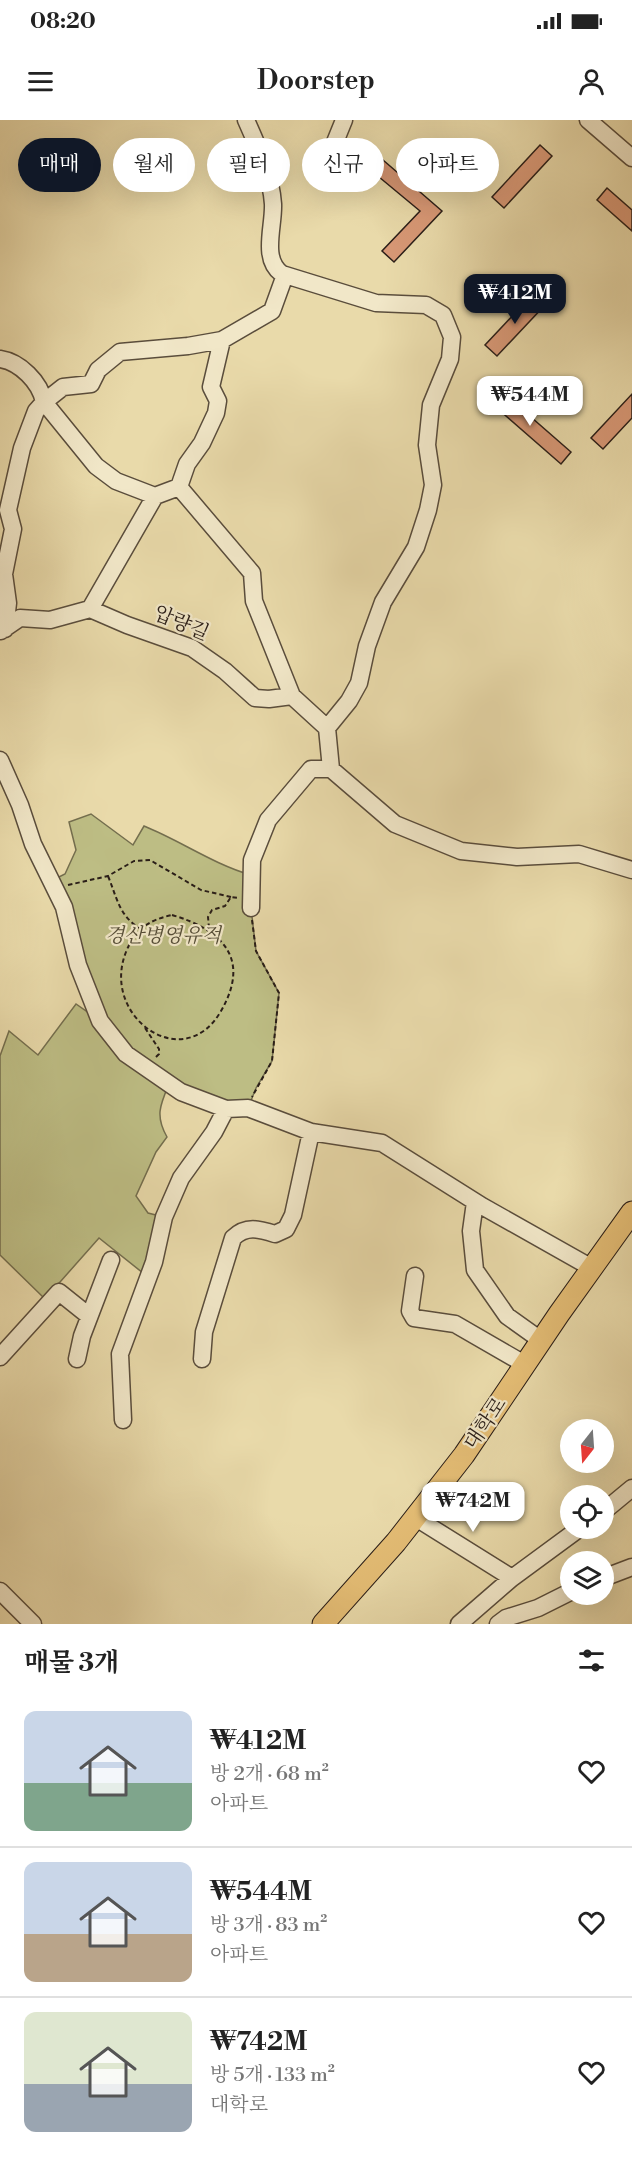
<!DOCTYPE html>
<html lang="ko">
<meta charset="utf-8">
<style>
:root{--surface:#fff;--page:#f2f2f2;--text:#222;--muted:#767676;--line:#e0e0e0;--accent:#111827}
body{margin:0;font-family:"Libre Bodoni","Noto Serif KR",serif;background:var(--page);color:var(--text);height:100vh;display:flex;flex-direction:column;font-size:22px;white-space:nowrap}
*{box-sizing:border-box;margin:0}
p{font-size:20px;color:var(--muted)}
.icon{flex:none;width:33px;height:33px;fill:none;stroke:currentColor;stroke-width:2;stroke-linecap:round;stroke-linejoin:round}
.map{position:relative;height:1504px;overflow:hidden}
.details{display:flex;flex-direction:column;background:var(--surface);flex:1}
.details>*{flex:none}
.hud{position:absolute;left:18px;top:18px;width:597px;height:54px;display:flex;gap:12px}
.needle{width:39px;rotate:197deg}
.fabs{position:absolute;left:560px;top:1299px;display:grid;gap:12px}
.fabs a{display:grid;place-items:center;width:54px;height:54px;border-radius:50%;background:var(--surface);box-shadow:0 6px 24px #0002;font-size:30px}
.price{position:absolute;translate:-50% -51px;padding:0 14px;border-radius:12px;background:#fff;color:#222;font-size:20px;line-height:39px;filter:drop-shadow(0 2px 3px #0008)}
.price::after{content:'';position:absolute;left:50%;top:36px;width:18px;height:14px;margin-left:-9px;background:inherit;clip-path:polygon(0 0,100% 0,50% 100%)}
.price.current{background:var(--accent);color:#fff}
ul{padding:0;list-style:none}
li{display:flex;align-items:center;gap:18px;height:150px;padding:0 24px}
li+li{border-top:2px solid var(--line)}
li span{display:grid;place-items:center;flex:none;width:168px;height:120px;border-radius:12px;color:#555}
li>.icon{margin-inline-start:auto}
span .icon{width:72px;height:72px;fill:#fffc;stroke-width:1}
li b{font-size:26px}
h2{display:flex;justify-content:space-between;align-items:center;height:72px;padding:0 24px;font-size:26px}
.tag{padding:0 21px;border-radius:27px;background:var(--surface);box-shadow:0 6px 24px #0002;font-size:21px;line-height:54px}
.tag.current{background:var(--accent);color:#fff}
.status{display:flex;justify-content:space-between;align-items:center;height:42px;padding:0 30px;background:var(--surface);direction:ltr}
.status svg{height:16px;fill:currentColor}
header{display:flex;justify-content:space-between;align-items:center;height:78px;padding:0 24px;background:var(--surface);font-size:27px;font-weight:600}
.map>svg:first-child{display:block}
.green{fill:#bdbd84;stroke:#746e4e;stroke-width:1.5}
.building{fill:#d89876;stroke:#2a1e18;stroke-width:1.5}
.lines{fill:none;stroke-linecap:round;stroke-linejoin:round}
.minor-casing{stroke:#5a4d3c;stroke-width:19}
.major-casing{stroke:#2a1e18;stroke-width:23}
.path{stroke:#2a1e18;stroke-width:2;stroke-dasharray:4.5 3;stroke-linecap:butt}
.minor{stroke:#f1e7c8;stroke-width:16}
.major{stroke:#e4bd75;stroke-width:21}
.labels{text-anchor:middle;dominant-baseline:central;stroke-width:4.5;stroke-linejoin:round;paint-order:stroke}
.street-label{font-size:20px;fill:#2a1e18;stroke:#f1e7c8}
.park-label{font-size:20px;font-style:italic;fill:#564e38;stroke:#f1e7c8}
</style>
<div class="status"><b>08:20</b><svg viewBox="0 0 49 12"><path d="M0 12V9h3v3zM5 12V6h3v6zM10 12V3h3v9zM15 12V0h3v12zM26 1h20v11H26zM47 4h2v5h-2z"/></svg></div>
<header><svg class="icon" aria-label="menu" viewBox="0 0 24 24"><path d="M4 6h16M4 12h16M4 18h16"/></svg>Doorstep<svg class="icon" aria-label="person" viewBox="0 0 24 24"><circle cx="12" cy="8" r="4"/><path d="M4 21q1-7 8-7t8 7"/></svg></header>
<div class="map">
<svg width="632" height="1504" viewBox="0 0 632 1504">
<rect width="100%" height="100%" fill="#e9daaa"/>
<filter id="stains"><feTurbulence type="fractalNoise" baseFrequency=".00333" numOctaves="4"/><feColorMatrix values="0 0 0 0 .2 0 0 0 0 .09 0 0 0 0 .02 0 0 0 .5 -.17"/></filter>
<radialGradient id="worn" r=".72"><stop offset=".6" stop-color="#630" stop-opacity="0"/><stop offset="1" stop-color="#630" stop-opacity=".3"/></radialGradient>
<path class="green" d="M91,694L133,725L144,706C181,721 213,744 251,755V788L256,831L279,873L272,941L256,968L248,988L169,964C160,985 155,996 167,1017L156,1032L136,1076L148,1093L164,1097L148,1157L99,1118L45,1179L0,1135V936L9,911L38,935L76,884L99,900L53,760L65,754L76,730L69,702Z"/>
<path class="building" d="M540,25L552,36L504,88L492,77Z
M383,40L442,91L394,142L382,131L420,91L373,52Z
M607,68L632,90V111L597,80Z
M533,174L545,185L497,236L485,225Z
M500,270L571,332L561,344L490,282Z
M632,274V298L603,329L591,318Z"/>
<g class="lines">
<defs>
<path id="minor" d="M246,0C258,27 271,55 273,84C274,107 261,139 282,154L376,183L426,185L443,195L452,217L450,239L431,285L427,325L433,365L428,390L416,427L383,482L367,526L359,563L349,581L327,608L331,649L395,704L461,731L517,737L579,734L632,750
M588,0L632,38
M341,47L331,32L344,0
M0,239C20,242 40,262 44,282L96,346L116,361L155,376
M179,367L187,344L202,323L216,293L218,281L211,267L222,220L272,191L285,155
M90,489L155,376L179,367L252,453L254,481L292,576L327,608
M5,509L8,483L4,454L13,409L8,390L22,328L36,291L44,282L63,267L91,264L98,250L120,232L188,226L222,220
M1,511L20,498L50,500L90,489L127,505L192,528L225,551L255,578L269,579L292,576
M0,640L20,685L33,724L64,787L78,845L100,901L126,934L181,972L226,989L248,988L311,1012L382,1023L482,1086L592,1148
M251,788L252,740L268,700L311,649H331
M475,1082L471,1111L475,1150L507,1196L542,1221
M415,1156L410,1191L414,1198L455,1204L526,1245
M0,1237L59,1172L89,1196
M77,1239L82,1216L111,1140
M202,1239L204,1212L233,1118C246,1105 259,1109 275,1114L286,1109L293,1095L311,1012
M123,1300L120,1234L154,1142L164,1097L181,1058L214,1012L226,989
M603,1392L632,1368
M416,1398L512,1458
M603,1458L632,1447
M0,1471L33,1504
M459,1504L512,1458L580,1408
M498,1504L506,1498L538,1488L570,1472"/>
<path id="major" d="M323,1504L396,1422L464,1335L559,1194L632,1092"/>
</defs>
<use href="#minor" class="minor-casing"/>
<use href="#major" class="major-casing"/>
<path class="path" d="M108,756C117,778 119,795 139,808
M68,765L108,756L134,741L150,740L201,770L231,777
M172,795C223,810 251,839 221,891C184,956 100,897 126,832C135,809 149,800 172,795Z
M252,800L256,831L279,873L272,941L252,977
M209,808L208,797L212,790L225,786L231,777L239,778
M145,908L159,929V934L155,938"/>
<use href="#minor" class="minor"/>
<use href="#major" class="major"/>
</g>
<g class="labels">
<g class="street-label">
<text transform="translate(181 504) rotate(23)">압량길</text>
<text transform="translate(486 1304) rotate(-56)">대학로</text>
</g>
<g class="park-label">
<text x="163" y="816">경산병영유적</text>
</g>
</g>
<rect width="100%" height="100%" filter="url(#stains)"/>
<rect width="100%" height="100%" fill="url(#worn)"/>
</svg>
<div class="fabs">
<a><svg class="needle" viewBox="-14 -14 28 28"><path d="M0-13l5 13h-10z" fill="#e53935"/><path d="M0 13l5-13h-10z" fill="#767676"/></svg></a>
<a><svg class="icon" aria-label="locate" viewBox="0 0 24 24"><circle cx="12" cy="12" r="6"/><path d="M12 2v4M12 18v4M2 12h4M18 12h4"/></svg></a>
<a><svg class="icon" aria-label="layers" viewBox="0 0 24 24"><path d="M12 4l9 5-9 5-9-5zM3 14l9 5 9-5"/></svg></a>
</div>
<b class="price current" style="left:515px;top:205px">₩412M</b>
<b class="price" style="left:530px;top:307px">₩544M</b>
<b class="price" style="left:473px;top:1413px">₩742M</b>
<div class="hud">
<a class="tag current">매매</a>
<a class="tag">월세</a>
<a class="tag">필터</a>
<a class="tag">신규</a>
<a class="tag">아파트</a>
</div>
</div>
<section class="details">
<h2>매물 3개<svg class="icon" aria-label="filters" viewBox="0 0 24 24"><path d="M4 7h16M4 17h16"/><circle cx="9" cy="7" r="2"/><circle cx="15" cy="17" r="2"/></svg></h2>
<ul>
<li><span style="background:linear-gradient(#c9d6e8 60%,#7fa58c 0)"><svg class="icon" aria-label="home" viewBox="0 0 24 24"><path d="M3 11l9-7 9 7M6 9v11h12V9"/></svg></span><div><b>₩412M</b><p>방 2개 · 68 m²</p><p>아파트</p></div><svg class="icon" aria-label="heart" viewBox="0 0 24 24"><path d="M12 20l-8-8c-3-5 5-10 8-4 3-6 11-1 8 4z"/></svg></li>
<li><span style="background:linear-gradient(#c9d6e8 60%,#b9a48a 0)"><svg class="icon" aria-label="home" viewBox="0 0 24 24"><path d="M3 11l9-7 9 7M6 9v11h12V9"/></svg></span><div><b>₩544M</b><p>방 3개 · 83 m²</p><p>아파트</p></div><svg class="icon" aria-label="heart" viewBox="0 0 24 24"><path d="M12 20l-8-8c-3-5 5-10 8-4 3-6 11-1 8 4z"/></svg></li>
<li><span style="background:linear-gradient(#dfe7d0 60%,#9aa5b1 0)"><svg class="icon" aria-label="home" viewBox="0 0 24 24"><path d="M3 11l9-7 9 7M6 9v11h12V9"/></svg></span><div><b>₩742M</b><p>방 5개 · 133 m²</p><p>대학로</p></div><svg class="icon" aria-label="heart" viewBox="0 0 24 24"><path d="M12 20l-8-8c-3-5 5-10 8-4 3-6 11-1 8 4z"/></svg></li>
</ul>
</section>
